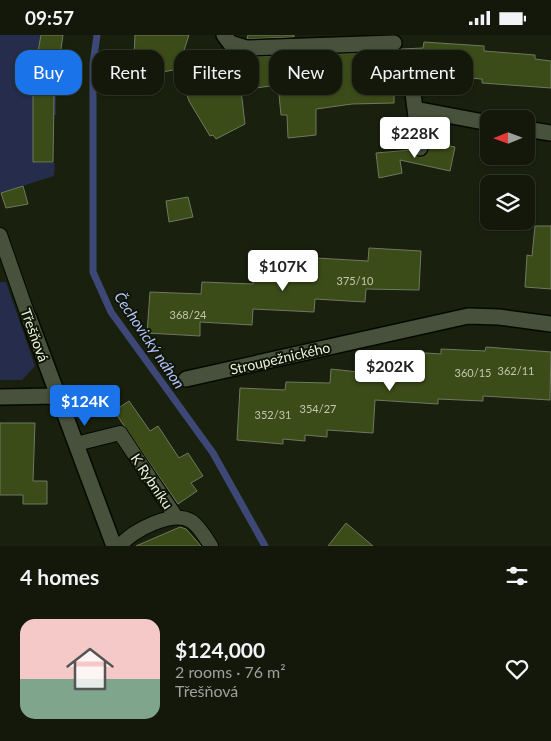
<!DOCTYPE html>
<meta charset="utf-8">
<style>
:root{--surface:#13180a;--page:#202518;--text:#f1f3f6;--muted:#9da09c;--line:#32372b;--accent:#1a73e8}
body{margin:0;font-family:Lato,sans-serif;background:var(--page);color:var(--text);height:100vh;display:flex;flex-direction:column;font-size:19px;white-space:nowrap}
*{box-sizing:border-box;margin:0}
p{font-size:16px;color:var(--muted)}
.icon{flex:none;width:28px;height:28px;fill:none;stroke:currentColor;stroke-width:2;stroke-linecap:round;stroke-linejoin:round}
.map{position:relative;height:511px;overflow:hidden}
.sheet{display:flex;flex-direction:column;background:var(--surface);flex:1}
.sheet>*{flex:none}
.banner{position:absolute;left:15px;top:15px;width:521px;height:45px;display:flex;gap:10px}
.needle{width:32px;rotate:269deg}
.fabs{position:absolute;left:480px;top:75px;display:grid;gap:10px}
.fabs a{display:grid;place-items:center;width:55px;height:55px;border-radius:10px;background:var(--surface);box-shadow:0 1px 4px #0004,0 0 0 1px var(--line);font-size:25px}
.price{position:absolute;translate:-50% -42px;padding:0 11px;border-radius:5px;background:#fff;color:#222;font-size:16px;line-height:32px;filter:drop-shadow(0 1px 2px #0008)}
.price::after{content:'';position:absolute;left:50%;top:30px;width:15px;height:11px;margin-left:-8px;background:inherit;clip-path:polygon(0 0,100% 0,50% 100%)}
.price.active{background:var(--accent);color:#fff}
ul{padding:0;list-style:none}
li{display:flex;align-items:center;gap:15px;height:125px;padding:0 20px}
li+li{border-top:1px solid var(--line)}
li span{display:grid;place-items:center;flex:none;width:140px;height:100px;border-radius:15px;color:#555}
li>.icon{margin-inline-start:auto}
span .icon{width:60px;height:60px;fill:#fffc;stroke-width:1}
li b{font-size:21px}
h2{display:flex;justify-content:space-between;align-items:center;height:60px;padding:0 20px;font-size:21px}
.tag{padding:0 18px;border-radius:15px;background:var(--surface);box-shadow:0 1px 4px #0004,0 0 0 1px var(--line);font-size:18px;line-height:45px}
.tag.active{background:var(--accent);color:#fff}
.status{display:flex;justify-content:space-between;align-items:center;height:35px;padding:0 25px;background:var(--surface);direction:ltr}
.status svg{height:14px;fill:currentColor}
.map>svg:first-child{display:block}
.green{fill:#252c4c}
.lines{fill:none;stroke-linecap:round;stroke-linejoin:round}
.stream{stroke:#3e4877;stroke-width:7}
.building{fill:#3b4c18;stroke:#6f7861}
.service-casing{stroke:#050900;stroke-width:16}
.minor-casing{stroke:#050900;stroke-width:18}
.service{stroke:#48513c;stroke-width:14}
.minor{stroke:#48513c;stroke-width:15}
.labels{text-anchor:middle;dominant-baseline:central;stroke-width:4;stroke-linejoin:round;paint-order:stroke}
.number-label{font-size:11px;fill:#c0c8b1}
.street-label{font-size:14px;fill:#ecf1e4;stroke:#101605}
.water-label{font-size:15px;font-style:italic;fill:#b3c2ff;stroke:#101605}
</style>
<div class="status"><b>09:57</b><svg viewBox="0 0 49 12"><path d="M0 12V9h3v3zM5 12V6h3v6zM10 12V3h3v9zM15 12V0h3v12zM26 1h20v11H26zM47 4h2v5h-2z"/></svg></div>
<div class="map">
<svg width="551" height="511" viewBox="0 0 551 511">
<rect width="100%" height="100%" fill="#19200d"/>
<path class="green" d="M0,0H43L41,15L61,18L60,24L38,28L34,54L56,57V80L35,81V128H55L54,141L0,158Z
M0,247H6L35,331L22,345H0Z"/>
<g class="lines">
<path class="stream" d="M97,0L93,29V237L111,277L213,418L265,511"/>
</g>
<path class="building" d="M41,0H63L54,62L53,127H33V45Z
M135,0H189L178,34L133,43Z
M248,0H294V2L247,4Z
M424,7L484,11V16L535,20V24L551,26V53L482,48V44L420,39L417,22L407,18L400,24L401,38L394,37V68L352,69L316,74V100L288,103L287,80H281L278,50L241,55L245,89L216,104L213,100L210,101L189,66L183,48L181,32L201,26L242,22L394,17L401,14L423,13Z
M429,107L455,112L450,136L400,125L402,138L379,143L376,118L411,115L416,121L422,122L428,117Z
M23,151L28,169L6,173L1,158Z
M188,162L193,182L169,187L166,166Z
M535,191H551V254L525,252L527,220L532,221Z
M369,213L421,216L419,255L366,254L365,267L315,264L314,277L253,274L252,290L200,287V301L147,298L150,257L201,259L202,247L253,249L254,234L316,237V223L368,226Z
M486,312L551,317L550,365L483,361V366L438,364V369L375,365L373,398L327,395V402L305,400V406L283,404V409L237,405L240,353L285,355L286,347L330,348L331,334L395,341L396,316L441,319V314L485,316Z
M129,366L150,396L158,391L179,423L188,418L203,441L191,448L197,456L178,469L114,376Z
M0,388H35L33,446H47V469H23V460H0Z
M346,488L373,511H328Z
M180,492L186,494L201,511H136Z"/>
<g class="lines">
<defs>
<path id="service" d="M0,200L29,283
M76,409L120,398L176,482
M120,511C132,495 173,475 191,486C199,491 206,503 211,511"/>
<path id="minor" d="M224,0L230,8L246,13L394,8
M409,27L420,113
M415,74L489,88
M526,94L551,98
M29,283L114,511
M186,344L468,281L499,282L551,289
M0,362L58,361"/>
</defs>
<use href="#service" class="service-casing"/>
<use href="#minor" class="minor-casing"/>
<use href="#service" class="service"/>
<use href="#minor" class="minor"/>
</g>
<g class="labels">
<g class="number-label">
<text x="355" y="245">375/10</text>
<text x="188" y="279">368/24</text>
<text x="516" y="335">362/11</text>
<text x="473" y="337">360/15</text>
<text x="318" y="373">354/27</text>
<text x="273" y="379">352/31</text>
</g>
<g class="street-label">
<text transform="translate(35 300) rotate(70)">Třešňová</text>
<text transform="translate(280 323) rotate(-13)">Stroupežnického</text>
<text transform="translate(152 446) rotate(56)">K Rybníku</text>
</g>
<g class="water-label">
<text transform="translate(150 305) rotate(56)">Čechovický náhon</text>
</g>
</g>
</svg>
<div class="fabs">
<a><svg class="needle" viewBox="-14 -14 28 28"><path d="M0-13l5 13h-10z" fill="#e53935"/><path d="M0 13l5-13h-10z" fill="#9da09c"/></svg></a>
<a><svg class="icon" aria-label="layers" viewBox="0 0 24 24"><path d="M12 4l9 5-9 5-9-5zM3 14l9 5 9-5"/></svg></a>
</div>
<b class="price" style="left:415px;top:124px">$228K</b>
<b class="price" style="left:283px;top:257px">$107K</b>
<b class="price" style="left:390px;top:357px">$202K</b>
<b class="price active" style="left:85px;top:392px">$124K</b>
<div class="banner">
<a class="tag active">Buy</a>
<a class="tag">Rent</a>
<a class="tag">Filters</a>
<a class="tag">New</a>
<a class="tag">Apartment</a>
</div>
</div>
<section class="sheet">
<h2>4 homes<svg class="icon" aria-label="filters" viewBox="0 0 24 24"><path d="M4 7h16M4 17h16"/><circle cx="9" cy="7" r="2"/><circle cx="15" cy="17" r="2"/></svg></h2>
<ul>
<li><span style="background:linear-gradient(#f6c9c9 60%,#7fa58c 0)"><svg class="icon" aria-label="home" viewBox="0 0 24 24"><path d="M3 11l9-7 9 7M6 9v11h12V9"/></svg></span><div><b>$124,000</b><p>2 rooms · 76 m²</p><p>Třešňová</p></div><svg class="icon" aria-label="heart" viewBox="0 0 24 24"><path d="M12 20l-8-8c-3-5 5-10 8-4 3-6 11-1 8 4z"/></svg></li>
</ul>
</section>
